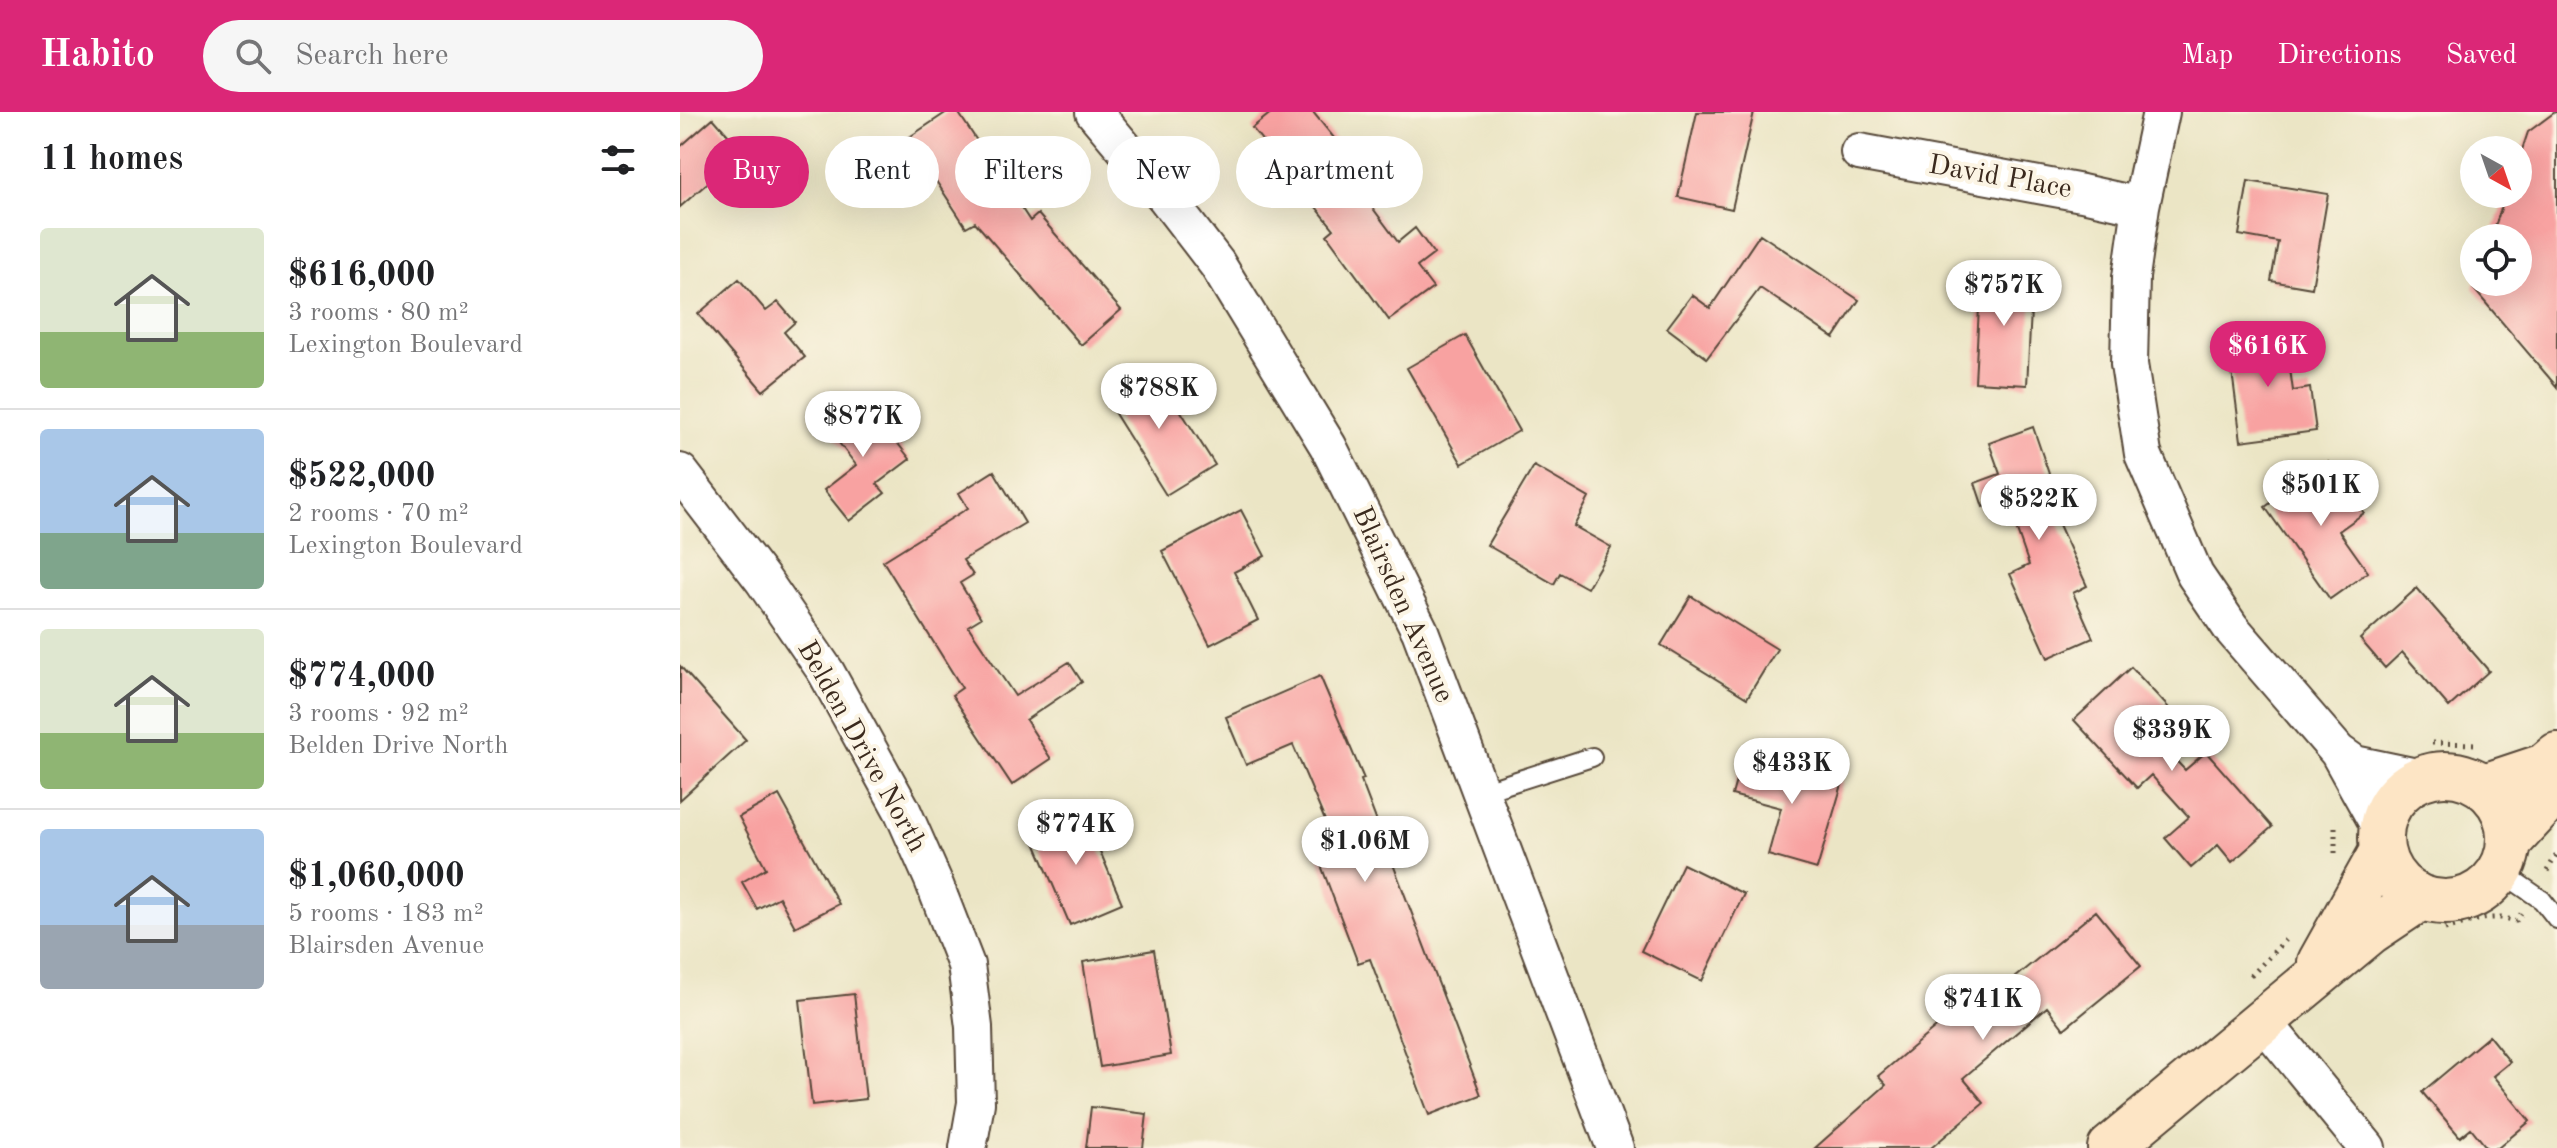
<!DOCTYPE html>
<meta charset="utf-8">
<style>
:root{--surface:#fff;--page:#f6f6f6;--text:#202124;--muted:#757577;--line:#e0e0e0;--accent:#db2777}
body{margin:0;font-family:"Old Standard TT",serif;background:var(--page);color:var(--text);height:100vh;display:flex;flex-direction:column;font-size:30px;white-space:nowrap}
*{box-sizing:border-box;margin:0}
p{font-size:26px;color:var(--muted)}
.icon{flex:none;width:44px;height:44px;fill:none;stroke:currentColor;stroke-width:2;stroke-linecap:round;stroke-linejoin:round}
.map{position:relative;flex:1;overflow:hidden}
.sheet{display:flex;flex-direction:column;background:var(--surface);width:680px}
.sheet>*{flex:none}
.top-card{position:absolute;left:24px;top:24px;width:760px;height:72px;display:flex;gap:16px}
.needle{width:52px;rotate:140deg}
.buttons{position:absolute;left:1780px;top:24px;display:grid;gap:16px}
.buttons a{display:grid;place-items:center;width:72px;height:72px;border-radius:50%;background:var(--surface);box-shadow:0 8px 32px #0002;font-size:40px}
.price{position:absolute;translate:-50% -68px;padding:0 18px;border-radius:28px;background:#fff;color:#222;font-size:26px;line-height:52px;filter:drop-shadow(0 2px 4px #0008)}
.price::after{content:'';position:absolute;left:50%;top:48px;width:24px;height:18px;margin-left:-12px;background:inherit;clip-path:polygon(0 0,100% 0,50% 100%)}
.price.selected{background:var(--accent);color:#fff}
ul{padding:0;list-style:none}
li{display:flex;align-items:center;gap:24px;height:200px;padding:0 40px}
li+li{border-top:2px solid var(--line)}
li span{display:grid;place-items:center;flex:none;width:224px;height:160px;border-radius:8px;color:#555}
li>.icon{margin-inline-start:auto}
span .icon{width:96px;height:96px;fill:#fffc;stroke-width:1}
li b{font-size:34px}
h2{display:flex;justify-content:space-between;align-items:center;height:96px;padding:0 40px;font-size:34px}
.chip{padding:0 28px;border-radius:36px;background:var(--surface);box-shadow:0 8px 32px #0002;font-size:28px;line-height:72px}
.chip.selected{background:var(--accent);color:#fff}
header{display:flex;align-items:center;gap:48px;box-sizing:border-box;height:112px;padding:0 40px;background:var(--accent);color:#fff}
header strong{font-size:38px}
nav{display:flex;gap:44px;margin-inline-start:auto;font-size:28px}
.search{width:560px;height:72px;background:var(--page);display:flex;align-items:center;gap:20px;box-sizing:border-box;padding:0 28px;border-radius:44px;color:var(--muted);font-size:30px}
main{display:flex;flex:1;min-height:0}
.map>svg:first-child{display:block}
.building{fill:#f8a2a1}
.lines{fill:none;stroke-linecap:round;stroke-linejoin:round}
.lane-casing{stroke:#554637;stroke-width:22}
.street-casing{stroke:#554637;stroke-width:40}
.secondary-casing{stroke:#554637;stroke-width:48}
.path{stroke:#554637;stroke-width:5;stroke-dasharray:2 6;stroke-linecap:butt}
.lane{stroke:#fff;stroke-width:18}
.street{stroke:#fff;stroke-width:36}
.secondary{stroke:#fde5c5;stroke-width:44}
.labels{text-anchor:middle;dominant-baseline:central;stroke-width:8;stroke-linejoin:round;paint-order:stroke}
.street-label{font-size:28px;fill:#3b2a1e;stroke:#fcf5e5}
</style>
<header>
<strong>Habito</strong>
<div class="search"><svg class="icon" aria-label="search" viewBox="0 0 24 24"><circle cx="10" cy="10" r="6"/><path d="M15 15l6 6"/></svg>Search here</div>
<nav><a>Map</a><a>Directions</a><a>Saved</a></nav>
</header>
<main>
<section class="sheet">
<h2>11 homes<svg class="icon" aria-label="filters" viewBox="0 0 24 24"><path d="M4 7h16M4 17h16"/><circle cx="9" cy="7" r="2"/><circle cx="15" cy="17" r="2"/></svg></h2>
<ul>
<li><span style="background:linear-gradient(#dfe7d0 65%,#8fb573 0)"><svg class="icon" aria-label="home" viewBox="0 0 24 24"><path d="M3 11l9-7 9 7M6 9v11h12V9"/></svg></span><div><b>$616,000</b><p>3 rooms · 80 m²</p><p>Lexington Boulevard</p></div></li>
<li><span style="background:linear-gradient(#a9c7e8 65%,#7fa58c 0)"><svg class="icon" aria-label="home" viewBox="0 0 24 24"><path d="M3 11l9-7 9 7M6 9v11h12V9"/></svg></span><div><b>$522,000</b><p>2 rooms · 70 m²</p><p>Lexington Boulevard</p></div></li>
<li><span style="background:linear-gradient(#dfe7d0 65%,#8fb573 0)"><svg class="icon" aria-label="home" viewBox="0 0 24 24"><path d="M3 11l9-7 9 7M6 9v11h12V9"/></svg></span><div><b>$774,000</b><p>3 rooms · 92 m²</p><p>Belden Drive North</p></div></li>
<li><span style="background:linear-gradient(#a9c7e8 60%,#9aa5b1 0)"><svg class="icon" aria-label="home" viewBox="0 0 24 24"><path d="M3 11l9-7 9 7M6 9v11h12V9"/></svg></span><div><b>$1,060,000</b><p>5 rooms · 183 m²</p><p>Blairsden Avenue</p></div></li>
</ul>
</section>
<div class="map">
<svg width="1877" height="1036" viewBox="0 0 1877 1036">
<rect width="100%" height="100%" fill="#fcf5e5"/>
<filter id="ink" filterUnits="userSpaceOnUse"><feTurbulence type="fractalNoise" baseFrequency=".0125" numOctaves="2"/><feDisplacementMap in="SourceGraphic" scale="16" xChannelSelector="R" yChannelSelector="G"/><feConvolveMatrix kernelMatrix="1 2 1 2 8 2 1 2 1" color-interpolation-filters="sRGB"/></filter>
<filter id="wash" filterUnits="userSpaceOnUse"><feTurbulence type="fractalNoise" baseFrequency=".006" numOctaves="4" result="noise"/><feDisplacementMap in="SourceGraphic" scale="32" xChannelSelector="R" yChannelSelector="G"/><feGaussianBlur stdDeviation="1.8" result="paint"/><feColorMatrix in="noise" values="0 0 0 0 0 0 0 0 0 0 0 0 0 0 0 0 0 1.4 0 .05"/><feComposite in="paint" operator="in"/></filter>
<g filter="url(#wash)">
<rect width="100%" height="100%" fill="#ebe5c5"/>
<g id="blocks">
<path class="building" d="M267,0H278L350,109L358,102L441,198L401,233L295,110L286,115L228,26Z
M592,0H633L693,74L680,79L718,130L735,116L754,142L737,155L753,176L709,208L647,123L654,117L572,16Z
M1017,0H1074L1052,97L998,85Z
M1875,0H1877V275L1793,176L1795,170H1838V126H1811L1826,82H1838V50L1848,20Z
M33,6L63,40L0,95V35Z
M1568,69L1648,82L1632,176L1591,169L1598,130L1559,123Z
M1080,122L1179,188L1154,226L1080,176L1027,246L987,216L1012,183L1030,196Z
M1301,158L1353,161L1347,273L1295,270Z
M59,167L86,199L98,190L115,210L104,220L125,245L83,279L18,202Z
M1605,220L1613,279L1630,276L1636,319L1561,329L1548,228Z
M785,223L839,319L782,352L727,256Z
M472,254L535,353L486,383L424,284Z
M182,286L230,347L197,372L205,381L169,409L144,378L176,353L146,314Z
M1353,315L1383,403L1376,406L1407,474L1393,481L1413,526L1368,546L1330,462L1349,453L1326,387L1303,395L1295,371L1320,362L1309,331Z
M1648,350L1684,401L1659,419L1688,460L1650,487L1585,395Z
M854,354L909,386L894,414L931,435L907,476L880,461L874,472L807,433Z
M314,359L345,411L283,448L293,463L280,471L301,506L288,514L335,584L389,550L402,570L346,608L371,647L332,673L272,583L282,576L203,449L288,396L279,381Z
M561,398L585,444L554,460L578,508L530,533L482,439Z
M1737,476L1809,559L1769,595L1722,540L1705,556L1680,527Z
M1011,484L1097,537L1067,586L981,533Z
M0,554L66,628L0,688Z
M1451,555L1488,595L1465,616L1505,658L1526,640L1592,715L1552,750L1538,733L1511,756L1485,726L1509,705L1471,663L1457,676L1394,608Z
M640,564L684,667L681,668L801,983L749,1003L690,847L678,851L636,740L655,732L613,633L566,653L546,605Z
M1064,640L1163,669L1137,757L1088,743L1101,696L1052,683Z
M99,683L159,792L115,815L99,785L77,797L62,770L86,756L59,705Z
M402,697L442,791L390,813L350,719Z
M1003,752L1064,782L1022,869L961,839Z
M1416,799L1461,854L1384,917L1367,895L1283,966L1304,991L1251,1036H1135L1206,973L1198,964L1293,884L1301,893Z
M474,838L491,943L420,955L403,850Z
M174,882L186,987L132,993L120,888Z
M1809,924L1830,950L1813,964L1850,1009L1818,1036H1807L1791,1016L1780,1025L1742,980Z
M411,995L467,1002L463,1036H406Z"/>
</g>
</g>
<g filter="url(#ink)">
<use href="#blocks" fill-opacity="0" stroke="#554637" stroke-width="2"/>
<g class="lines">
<defs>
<path id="lane" d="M802,680L912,645
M1820,759L1862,788L1877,807"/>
<path id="street" d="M414,0L487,87L537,152L648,334L740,519L935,1036
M1481,0L1461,94L1451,165L1449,252L1463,342L1515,463L1551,516L1658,640L1702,719
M1179,40L1402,81L1461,94
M0,360L83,468L146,560L222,698L253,768L286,853L294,915L296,991L288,1036
M1658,640L1675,652L1742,666
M1583,909L1687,1036"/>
<path id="secondary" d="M1701 726a64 64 0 1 1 128 0a64 64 0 1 1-128 0Z
M1804,674L1864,654L1877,643
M1830,729L1877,678
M1640,850L1702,739
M1430,1036L1690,820L1741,786"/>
</defs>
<use href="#lane" class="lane-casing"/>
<use href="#street" class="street-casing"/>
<use href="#secondary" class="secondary-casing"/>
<path class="path" d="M1752,631L1798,632
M1655,741V711
M1867,759L1877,742
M1765,817C1790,810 1811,801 1836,809L1841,802
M1571,864L1605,828"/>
<use href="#lane" class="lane"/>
<use href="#street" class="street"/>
<use href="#secondary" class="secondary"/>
</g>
</g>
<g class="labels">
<g class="street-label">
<text transform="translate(1320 66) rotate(10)">David Place</text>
<text transform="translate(722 493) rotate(66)">Blairsden Avenue</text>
<text transform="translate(181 635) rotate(61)">Belden Drive North</text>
</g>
</g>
</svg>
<div class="buttons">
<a><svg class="needle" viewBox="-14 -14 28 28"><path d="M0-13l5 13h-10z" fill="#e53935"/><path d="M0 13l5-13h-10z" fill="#757577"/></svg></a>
<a><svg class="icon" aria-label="locate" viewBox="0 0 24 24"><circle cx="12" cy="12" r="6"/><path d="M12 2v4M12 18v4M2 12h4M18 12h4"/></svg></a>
</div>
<b class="price" style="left:1324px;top:216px">$757K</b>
<b class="price selected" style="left:1588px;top:277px">$616K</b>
<b class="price" style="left:479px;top:319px">$788K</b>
<b class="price" style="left:183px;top:347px">$877K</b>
<b class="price" style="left:1641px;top:416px">$501K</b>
<b class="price" style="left:1359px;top:430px">$522K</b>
<b class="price" style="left:1492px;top:661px">$339K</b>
<b class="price" style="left:1112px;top:694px">$433K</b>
<b class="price" style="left:396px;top:755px">$774K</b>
<b class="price" style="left:685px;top:772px">$1.06M</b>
<b class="price" style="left:1303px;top:930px">$741K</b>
<div class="top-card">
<a class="chip selected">Buy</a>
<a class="chip">Rent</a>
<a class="chip">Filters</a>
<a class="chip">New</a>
<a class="chip">Apartment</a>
</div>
</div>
</main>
